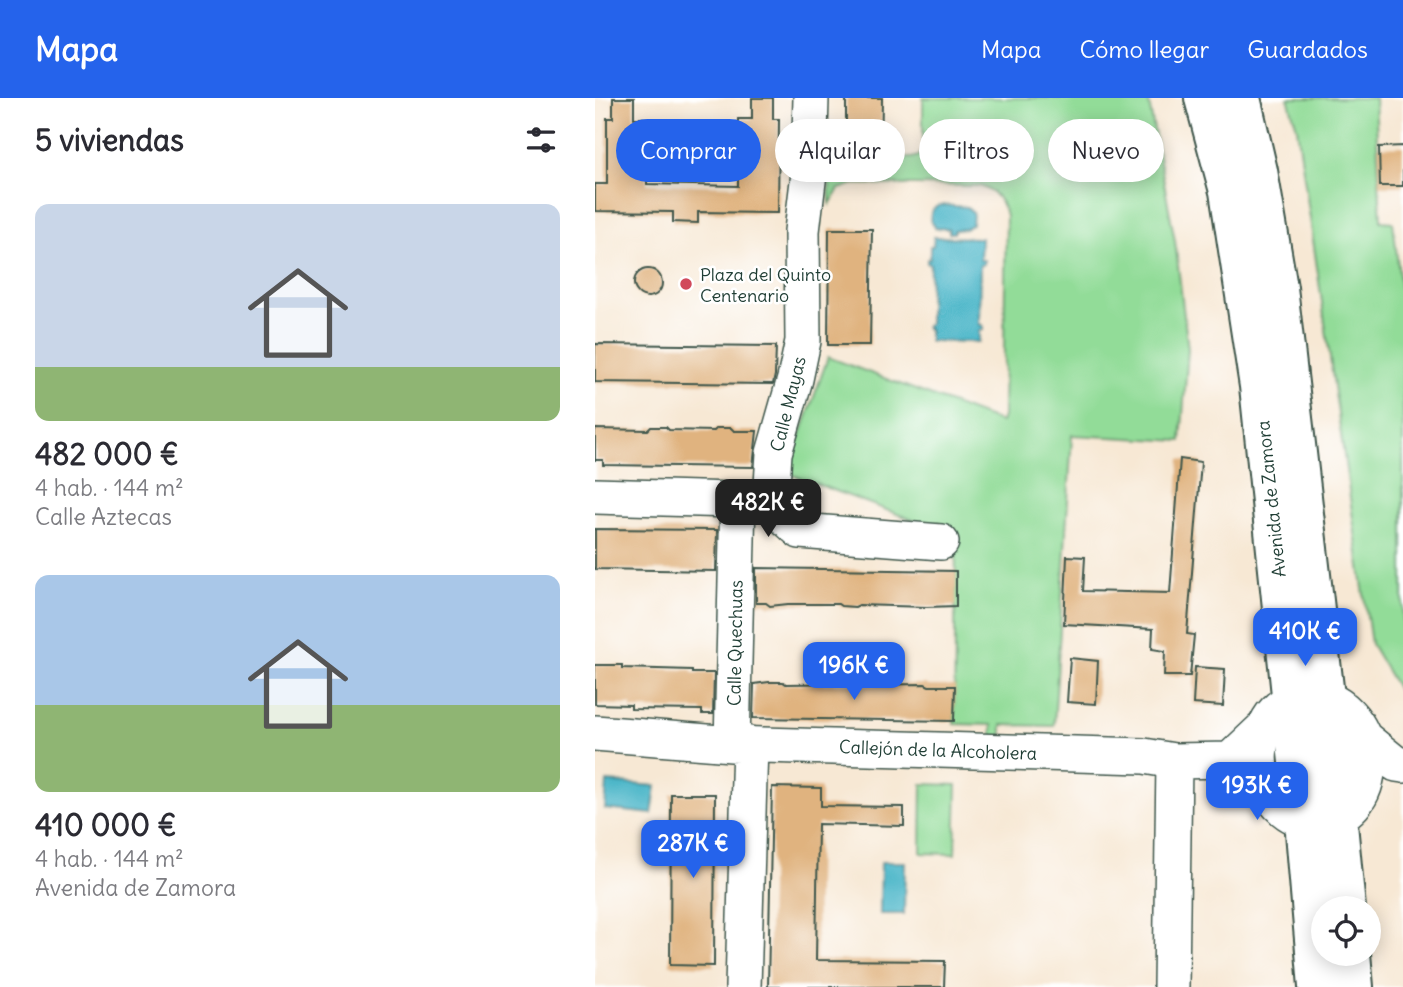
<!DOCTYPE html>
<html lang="es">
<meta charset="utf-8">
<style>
:root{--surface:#fff;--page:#f7f7f7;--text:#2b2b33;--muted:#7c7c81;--accent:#2563eb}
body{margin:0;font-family:Delius,sans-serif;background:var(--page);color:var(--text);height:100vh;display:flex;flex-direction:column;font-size:26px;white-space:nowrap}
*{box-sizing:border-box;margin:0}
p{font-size:23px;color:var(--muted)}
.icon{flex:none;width:38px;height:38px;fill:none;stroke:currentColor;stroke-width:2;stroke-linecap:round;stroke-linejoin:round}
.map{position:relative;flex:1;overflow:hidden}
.panel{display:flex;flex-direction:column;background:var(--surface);width:595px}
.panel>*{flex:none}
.guide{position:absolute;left:21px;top:21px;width:665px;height:63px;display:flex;gap:14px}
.buttons{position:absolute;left:716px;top:798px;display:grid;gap:14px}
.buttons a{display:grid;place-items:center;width:70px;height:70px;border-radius:50%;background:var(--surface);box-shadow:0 4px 18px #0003;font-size:35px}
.price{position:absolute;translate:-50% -60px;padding:0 16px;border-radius:14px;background:var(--accent);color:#fff;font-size:23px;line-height:46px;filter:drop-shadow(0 2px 4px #0008)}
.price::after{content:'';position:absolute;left:50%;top:42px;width:21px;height:16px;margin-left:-10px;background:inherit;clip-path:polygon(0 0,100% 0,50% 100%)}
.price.on{background:#222;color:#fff}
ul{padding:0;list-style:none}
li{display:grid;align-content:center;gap:14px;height:371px;padding:0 35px}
li span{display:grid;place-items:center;height:217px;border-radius:14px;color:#555}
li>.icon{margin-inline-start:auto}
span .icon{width:126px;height:126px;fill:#fffc;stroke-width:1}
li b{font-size:30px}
h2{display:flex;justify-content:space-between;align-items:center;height:84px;padding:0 35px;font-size:30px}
.tag{padding:0 24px;border-radius:32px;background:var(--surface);box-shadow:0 4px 18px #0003;font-size:24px;line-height:63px}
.tag.on{background:var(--accent);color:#fff}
header{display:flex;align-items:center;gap:42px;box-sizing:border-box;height:98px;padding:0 35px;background:var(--accent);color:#fff}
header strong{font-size:33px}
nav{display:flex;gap:38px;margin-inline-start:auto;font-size:24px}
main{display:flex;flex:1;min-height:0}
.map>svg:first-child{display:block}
.green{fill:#92dc98;stroke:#588c66;stroke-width:2}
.water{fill:#4ab5c8;stroke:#34797e;stroke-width:2}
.building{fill:#e0b37f}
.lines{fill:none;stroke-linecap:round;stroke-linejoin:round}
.minor-casing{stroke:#3f574c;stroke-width:38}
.highway-casing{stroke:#3f574c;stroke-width:42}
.minor{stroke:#fff;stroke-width:35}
.highway{stroke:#fff;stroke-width:38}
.poi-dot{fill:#d1495b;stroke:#fff;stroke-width:2.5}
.labels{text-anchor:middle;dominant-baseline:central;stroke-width:5;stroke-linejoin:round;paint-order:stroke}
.poi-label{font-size:18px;fill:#1f3d34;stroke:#fff;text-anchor:start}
.street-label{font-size:18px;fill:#1f3d34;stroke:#fff}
</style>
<header>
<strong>Mapa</strong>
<nav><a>Mapa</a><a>Cómo llegar</a><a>Guardados</a></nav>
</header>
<main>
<section class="panel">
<h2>5 viviendas<svg class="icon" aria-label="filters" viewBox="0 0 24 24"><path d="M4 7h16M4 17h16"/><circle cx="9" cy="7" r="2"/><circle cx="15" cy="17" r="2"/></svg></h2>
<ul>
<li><span style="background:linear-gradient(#c9d6e8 75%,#8fb573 0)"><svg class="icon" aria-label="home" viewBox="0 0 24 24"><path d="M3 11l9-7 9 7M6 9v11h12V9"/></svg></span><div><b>482 000 €</b><p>4 hab. · 144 m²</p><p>Calle Aztecas</p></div></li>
<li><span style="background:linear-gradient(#a9c7e8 60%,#8fb573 0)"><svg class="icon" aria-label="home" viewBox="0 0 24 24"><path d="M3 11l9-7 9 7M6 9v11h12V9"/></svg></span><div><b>410 000 €</b><p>4 hab. · 144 m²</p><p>Avenida de Zamora</p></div></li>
</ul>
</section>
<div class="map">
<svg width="808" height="889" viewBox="0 0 808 889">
<rect width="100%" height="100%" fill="#fff"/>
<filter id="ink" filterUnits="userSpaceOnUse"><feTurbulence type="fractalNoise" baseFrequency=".0143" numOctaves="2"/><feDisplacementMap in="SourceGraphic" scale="14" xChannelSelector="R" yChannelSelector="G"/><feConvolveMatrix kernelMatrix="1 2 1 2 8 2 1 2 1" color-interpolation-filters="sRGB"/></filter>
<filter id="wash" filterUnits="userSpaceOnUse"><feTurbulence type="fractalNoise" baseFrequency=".00686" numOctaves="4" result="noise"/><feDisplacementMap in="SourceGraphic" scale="28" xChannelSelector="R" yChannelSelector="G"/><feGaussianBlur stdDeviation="1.57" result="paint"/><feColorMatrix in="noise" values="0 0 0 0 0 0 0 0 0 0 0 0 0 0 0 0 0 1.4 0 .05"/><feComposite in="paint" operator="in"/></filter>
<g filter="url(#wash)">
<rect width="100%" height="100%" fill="#f7e8d4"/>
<path class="green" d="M328,0H553L580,143L593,251L586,343L477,337L459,628L407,627V644H397V627L359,626L361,447L364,439L195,376V367L233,259L406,324L408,318L411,118C408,103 400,93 385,88L259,86L244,91L235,106L233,55L238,59L317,60L324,58L328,52Z
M693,0H780L786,123L798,124L808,211V600L776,546L702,30Z
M327,686L362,687L360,756L326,755Z"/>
<path class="water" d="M347,107L372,109L378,115L377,126L370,131L359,132V135H354V131L341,130L336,124C334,115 338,108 347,107Z
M339,139L386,140L385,162H389V166L385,167L384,227H388V232H384V244L334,243V231H331V227L334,226L335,166L332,165V161H335V148H338Z
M12,684L61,688L57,716L10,711Z
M286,764H310L309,816H285Z"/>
<g id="blocks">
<path class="building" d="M18,0H39V20H52V86L143,88V21H157V0H178V21H184L183,115L103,114V125L78,124V114L0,113V86H12V20H18Z
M251,0H287L286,59H246V29H251Z
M808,48V88H785L784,49Z
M234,131H277L275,247H233Z
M39 185a14 14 0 1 1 28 0a14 14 0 1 1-28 0Z
M0,246L181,248L180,277L178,286L0,284Z
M56,329H71L74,332L119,333L122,330H136L139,333H162L158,369L8,367V362H0V331L53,332Z
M585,361L606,364L592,536L599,537L595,578H569L570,553L557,551L558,531L469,526L472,458L490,459L488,493L575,495Z
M0,431L122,432L121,473L0,471Z
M161,470L361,473V508L332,509L264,507L260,509L246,508L243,506H193L175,508L171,505H161Z
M475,560L503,563L501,606L472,604Z
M0,567H27V570L97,572V575H119L118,616H107V612L36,611V607L0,606Z
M600,569L630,571L628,608L598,606Z
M174,584H188L191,586L259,585L262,587L330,586L334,588H360L359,623L158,620L159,586Z
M177,689L226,690V708L309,709V728L223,726L221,862L350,863L349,889H173Z
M76,696H120L119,868L75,867Z"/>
</g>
</g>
<g filter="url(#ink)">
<use href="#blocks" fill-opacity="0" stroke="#3f574c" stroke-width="2"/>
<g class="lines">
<defs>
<path id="minor" d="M0,398L172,403L205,433L346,444
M172,403L177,387L179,355L200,281L208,243L207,133L214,75L216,0
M713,597C793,605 791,728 716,723C697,721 684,710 674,694C658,672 662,628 684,610C692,603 703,601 713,597Z
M0,635L137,646L549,658L579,663L635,662L671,628
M769,640L801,666L808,667
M137,646L143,401
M148,889L155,646
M576,889L579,663"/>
<path id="highway" d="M609,0L634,93L664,288L709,722L723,889
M646,0L663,73L683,190L735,642L751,810
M756,856L759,889"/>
</defs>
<use href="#minor" class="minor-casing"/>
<use href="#highway" class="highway-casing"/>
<use href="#minor" class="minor"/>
<use href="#highway" class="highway"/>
</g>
</g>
<circle class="poi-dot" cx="91" cy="186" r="7"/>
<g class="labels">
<g class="poi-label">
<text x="105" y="176">Plaza del Quinto<tspan x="105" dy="21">Centenario</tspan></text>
</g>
<g class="street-label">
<text transform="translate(193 306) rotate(-76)">Calle Mayas</text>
<text transform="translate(676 401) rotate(-96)">Avenida de Zamora</text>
<text transform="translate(140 545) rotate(-89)">Calle Quechuas</text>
<text transform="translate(343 652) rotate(2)">Callejón de la Alcoholera</text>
</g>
</g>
</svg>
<div class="buttons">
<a><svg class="icon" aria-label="locate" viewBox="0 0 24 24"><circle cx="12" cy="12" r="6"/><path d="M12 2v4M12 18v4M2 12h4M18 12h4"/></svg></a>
</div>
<b class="price on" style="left:173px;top:441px">482K €</b>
<b class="price" style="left:710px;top:570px">410K €</b>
<b class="price" style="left:259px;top:604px">196K €</b>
<b class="price" style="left:662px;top:724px">193K €</b>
<b class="price" style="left:98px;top:782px">287K €</b>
<div class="guide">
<a class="tag on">Comprar</a>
<a class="tag">Alquilar</a>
<a class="tag">Filtros</a>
<a class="tag">Nuevo</a>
</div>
</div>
</main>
